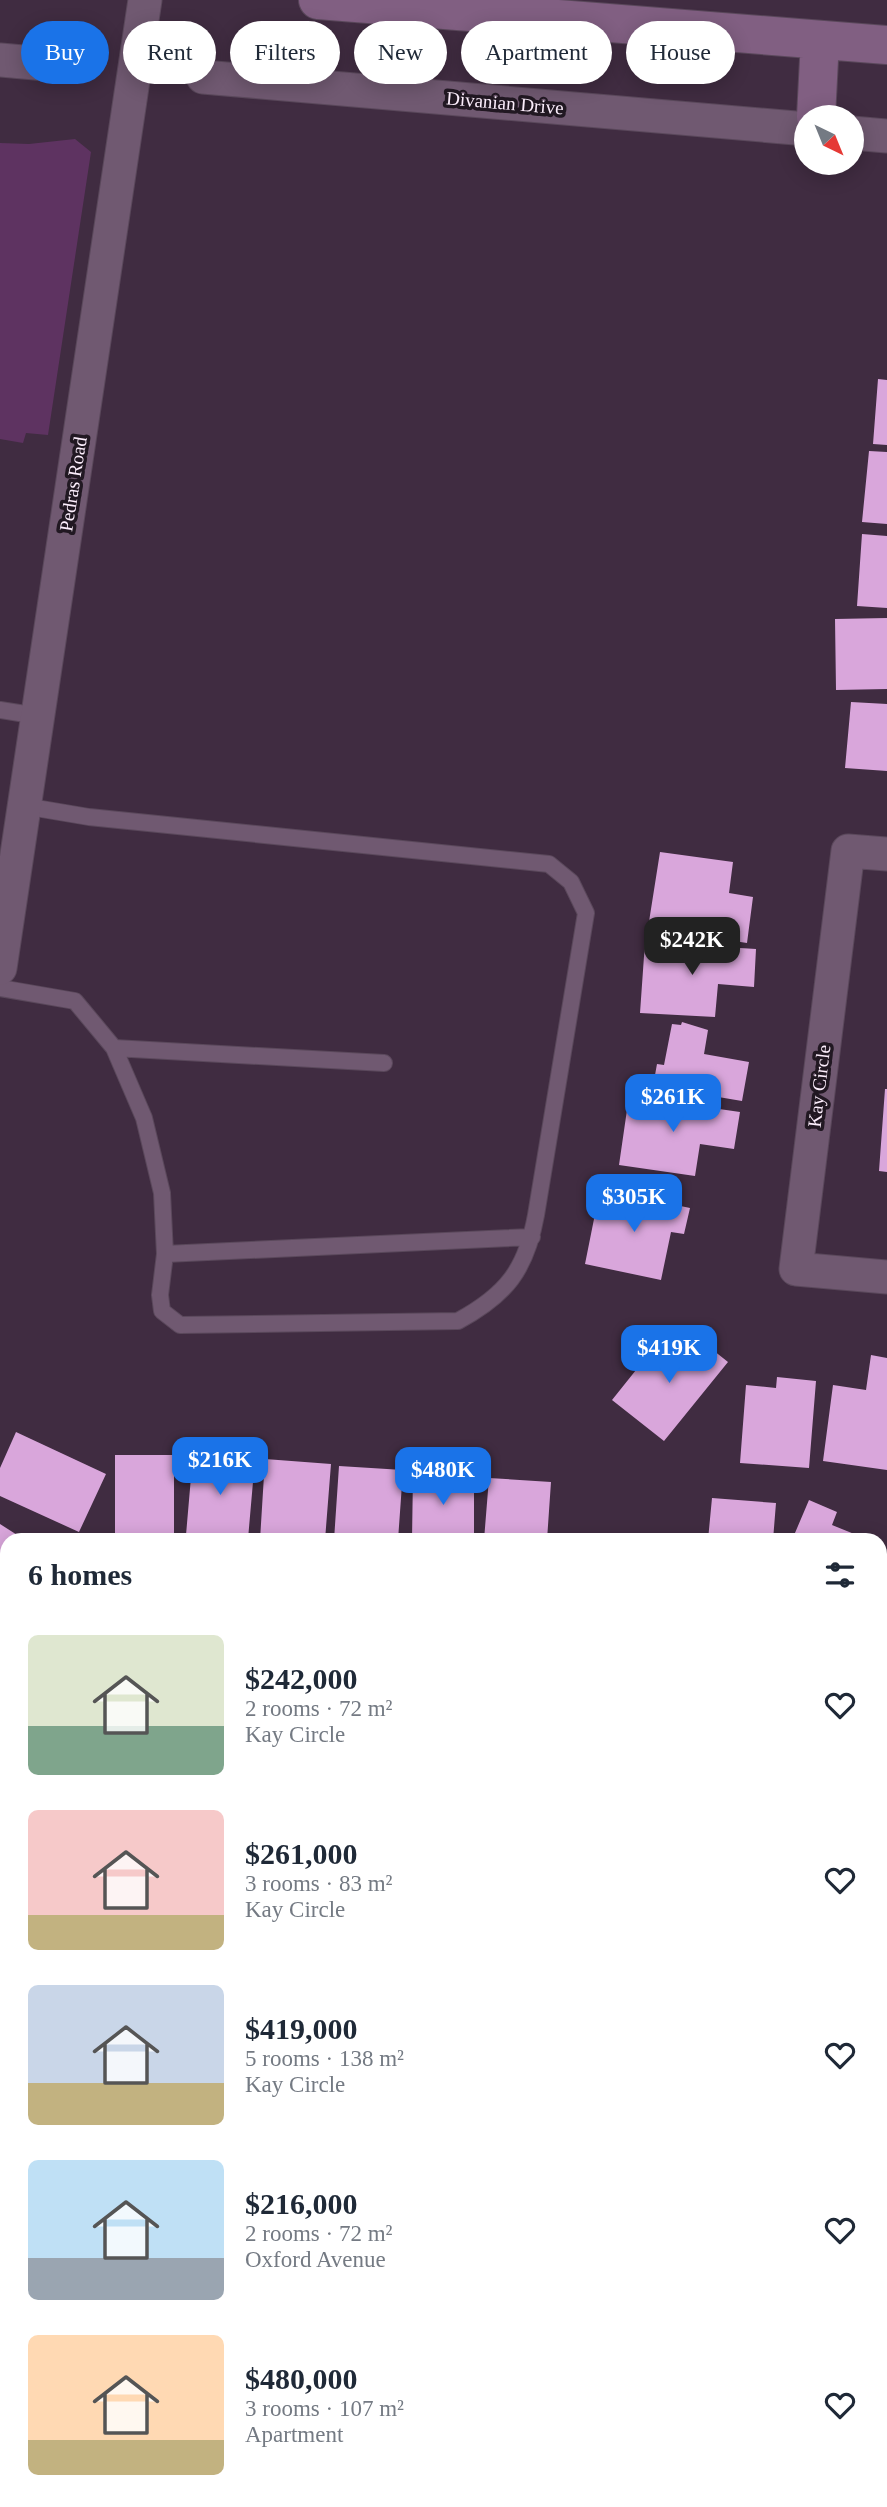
<!DOCTYPE html>
<meta charset="utf-8">
<style>
:root{--surface:#fff;--page:#f6f6f7;--text:#1f2937;--muted:#747a83;--accent:#1a73e8}
body{margin:0;font-family:"Times New Roman",serif;background:var(--page);color:var(--text);height:100vh;display:flex;flex-direction:column;font-size:26px;white-space:nowrap}
*{box-sizing:border-box;margin:0}
p{font-size:23px;color:var(--muted)}
.icon{flex:none;width:38px;height:38px;fill:none;stroke:currentColor;stroke-width:2;stroke-linecap:round;stroke-linejoin:round}
.map{position:relative;flex:1;overflow:hidden}
.panel{position:absolute;left:0px;top:1533px;width:887px;height:975px;display:flex;flex-direction:column;background:var(--surface);border-radius:21px 21px 0 0;box-shadow:0 4px 18px #0003}
.panel>*{flex:none}
.guide{position:absolute;left:21px;top:21px;width:845px;height:63px;display:flex;gap:14px}
.needle{width:46px;rotate:137deg}
.controls{position:absolute;left:794px;top:105px;display:grid;gap:14px}
.controls a{display:grid;place-items:center;width:70px;height:70px;border-radius:50%;background:var(--surface);box-shadow:0 4px 18px #0003;font-size:35px}
.price{position:absolute;translate:-50% -60px;padding:0 16px;border-radius:14px;background:var(--accent);color:#fff;font-size:23px;line-height:46px;filter:drop-shadow(0 2px 4px #0008)}
.price::after{content:'';position:absolute;left:50%;top:42px;width:21px;height:16px;margin-left:-10px;background:inherit;clip-path:polygon(0 0,100% 0,50% 100%)}
.price.current{background:#222;color:#fff}
ul{padding:0;list-style:none}
li{display:flex;align-items:center;gap:21px;height:175px;padding:0 28px}
li span{display:grid;place-items:center;flex:none;width:196px;height:140px;border-radius:10px;color:#555}
li>.icon{margin-inline-start:auto}
span .icon{width:84px;height:84px;fill:#fffc;stroke-width:1}
li b{font-size:30px}
h2{display:flex;justify-content:space-between;align-items:center;height:84px;padding:0 28px;font-size:30px}
.tag{padding:0 24px;border-radius:32px;background:var(--surface);box-shadow:0 4px 18px #0003;font-size:24px;line-height:63px}
.tag.current{background:var(--accent);color:#fff}
.map>svg:first-child{display:block}
.green{fill:#5e3361}
.building{fill:#d9a6db}
.lines{fill:none;stroke-linecap:round;stroke-linejoin:round}
.service-casing{stroke:#5a485b;stroke-width:18}
.minor-casing{stroke:#5a485b;stroke-width:35}
.secondary-casing{stroke:#5a485b;stroke-width:40}
.service{stroke:#705971;stroke-width:16}
.minor{stroke:#705971;stroke-width:33}
.secondary{stroke:#815f82;stroke-width:38}
.labels{text-anchor:middle;dominant-baseline:central;stroke-width:7;stroke-linejoin:round;paint-order:stroke}
.street-label{font-size:19px;fill:#fceefc;stroke:#211822}
</style>
<div class="map">
<svg width="887" height="2507" viewBox="0 0 887 2507">
<rect width="100%" height="100%" fill="#402c41"/>
<path class="green" d="M75,139L91,152L48,435L26,433L23,443L0,439V143L29,144Z"/>
<path class="building" d="M878,379L887,380V445L873,444Z
M869,451L887,452V524L862,522Z
M862,534L887,536V608L857,606Z
M887,618V689L836,690L835,619Z
M851,702L887,704V771L845,768Z
M660,852L733,862L729,893L753,897L747,943L648,928Z
M645,942L756,949L754,987L718,984L715,1017L640,1013Z
M682,1022L708,1030L704,1054L749,1062L742,1101L653,1086L657,1064L664,1065L672,1024L681,1025Z
M885,1089H887V1172L879,1171Z
M629,1096L740,1112L734,1149L700,1144L695,1176L619,1165Z
M600,1189L690,1208L684,1234L671,1232L661,1280L585,1264Z
M694,1335L728,1362L664,1441L612,1400L660,1340L679,1355Z
M871,1355L887,1358V1470L823,1461L833,1385L866,1390Z
M777,1377L816,1381L809,1468L740,1463L746,1385L776,1388Z
M16,1432L106,1474L79,1532L0,1496V1468Z
M193,1454L255,1459L248,1539L186,1535Z
M115,1455H174V1540H115Z
M265,1459L331,1464L325,1540H260Z
M339,1466L403,1470L398,1540H334Z
M413,1474H474V1540H412Z
M489,1478L551,1482L547,1540H484Z
M712,1498L776,1503L773,1540H708Z
M809,1500L837,1512L832,1525L869,1540H792Z
M0,1524L25,1540H7V1628L0,1624Z
M887,1578V1667L880,1674V1585Z
M0,1791L7,1796L0,1807Z
M7,1810V1893L0,1889V1822Z
M887,1954V2031L880,2024V1960Z
M0,1991L7,1996L6,2073L0,2069Z
M880,2034L887,2041V2070L880,2076Z
M887,2180V2272L880,2279V2186Z
M0,2283L7,2288V2380L0,2390Z
M199,2501H235L230,2507H208Z
M450,2501H544L541,2507H447Z
M633,2501H696L694,2507H631Z"/>
<g class="lines">
<defs>
<path id="service" d="M0,710L38,716
M0,988L75,1001L114,1048L144,1118L162,1193L165,1254L160,1295L162,1311L180,1325L458,1321C506,1295 526,1270 536,1215L586,913L571,882L549,864L89,817L24,806
M114,1048L384,1063
M165,1254L532,1237"/>
<path id="minor" d="M0,60L57,65
M203,77L807,129
M852,133L887,136
M887,854L848,851L796,1269L887,1277
M0,968L145,0
M0,1697L7,1701
M880,1780L887,1787
M880,1856L887,1850
M0,2180L7,2184
M880,2385L887,2392
M794,2501V2507
M344,2507V2501"/>
<path id="secondary" d="M318,0L887,45
M816,117L820,40"/>
</defs>
<use href="#service" class="service-casing"/>
<use href="#minor" class="minor-casing"/>
<use href="#secondary" class="secondary-casing"/>
<use href="#service" class="service"/>
<use href="#minor" class="minor"/>
<use href="#secondary" class="secondary"/>
</g>
<g class="labels">
<g class="street-label">
<text transform="translate(505 103) rotate(5)">Divanian Drive</text>
<text transform="translate(73 484) rotate(-81)">Pedras Road</text>
<text transform="translate(819 1086) rotate(-83)">Kay Circle</text>
</g>
</g>
</svg>
<div class="controls">
<a><svg class="needle" viewBox="-14 -14 28 28"><path d="M0-13l5 13h-10z" fill="#e53935"/><path d="M0 13l5-13h-10z" fill="#747a83"/></svg></a>
</div>
<b class="price current" style="left:692px;top:977px">$242K</b>
<b class="price" style="left:673px;top:1134px">$261K</b>
<b class="price" style="left:634px;top:1234px">$305K</b>
<b class="price" style="left:669px;top:1385px">$419K</b>
<b class="price" style="left:220px;top:1497px">$216K</b>
<b class="price" style="left:443px;top:1507px">$480K</b>
<div class="guide">
<a class="tag current">Buy</a>
<a class="tag">Rent</a>
<a class="tag">Filters</a>
<a class="tag">New</a>
<a class="tag">Apartment</a>
<a class="tag">House</a>
</div>
<section class="panel">
<h2>6 homes<svg class="icon" aria-label="filters" viewBox="0 0 24 24"><path d="M4 7h16M4 17h16"/><circle cx="9" cy="7" r="2"/><circle cx="15" cy="17" r="2"/></svg></h2>
<ul>
<li><span style="background:linear-gradient(#dfe7d0 65%,#7fa58c 0)"><svg class="icon" aria-label="home" viewBox="0 0 24 24"><path d="M3 11l9-7 9 7M6 9v11h12V9"/></svg></span><div><b>$242,000</b><p>2 rooms · 72 m²</p><p>Kay Circle</p></div><svg class="icon" aria-label="heart" viewBox="0 0 24 24"><path d="M12 20l-8-8c-3-5 5-10 8-4 3-6 11-1 8 4z"/></svg></li>
<li><span style="background:linear-gradient(#f6c9c9 75%,#c2b280 0)"><svg class="icon" aria-label="home" viewBox="0 0 24 24"><path d="M3 11l9-7 9 7M6 9v11h12V9"/></svg></span><div><b>$261,000</b><p>3 rooms · 83 m²</p><p>Kay Circle</p></div><svg class="icon" aria-label="heart" viewBox="0 0 24 24"><path d="M12 20l-8-8c-3-5 5-10 8-4 3-6 11-1 8 4z"/></svg></li>
<li><span style="background:linear-gradient(#c9d6e8 70%,#c2b280 0)"><svg class="icon" aria-label="home" viewBox="0 0 24 24"><path d="M3 11l9-7 9 7M6 9v11h12V9"/></svg></span><div><b>$419,000</b><p>5 rooms · 138 m²</p><p>Kay Circle</p></div><svg class="icon" aria-label="heart" viewBox="0 0 24 24"><path d="M12 20l-8-8c-3-5 5-10 8-4 3-6 11-1 8 4z"/></svg></li>
<li><span style="background:linear-gradient(#bfe0f5 70%,#9aa5b1 0)"><svg class="icon" aria-label="home" viewBox="0 0 24 24"><path d="M3 11l9-7 9 7M6 9v11h12V9"/></svg></span><div><b>$216,000</b><p>2 rooms · 72 m²</p><p>Oxford Avenue</p></div><svg class="icon" aria-label="heart" viewBox="0 0 24 24"><path d="M12 20l-8-8c-3-5 5-10 8-4 3-6 11-1 8 4z"/></svg></li>
<li><span style="background:linear-gradient(#ffd9b3 75%,#c2b280 0)"><svg class="icon" aria-label="home" viewBox="0 0 24 24"><path d="M3 11l9-7 9 7M6 9v11h12V9"/></svg></span><div><b>$480,000</b><p>3 rooms · 107 m²</p><p>Apartment</p></div><svg class="icon" aria-label="heart" viewBox="0 0 24 24"><path d="M12 20l-8-8c-3-5 5-10 8-4 3-6 11-1 8 4z"/></svg></li>
</ul>
</section>
</div>
